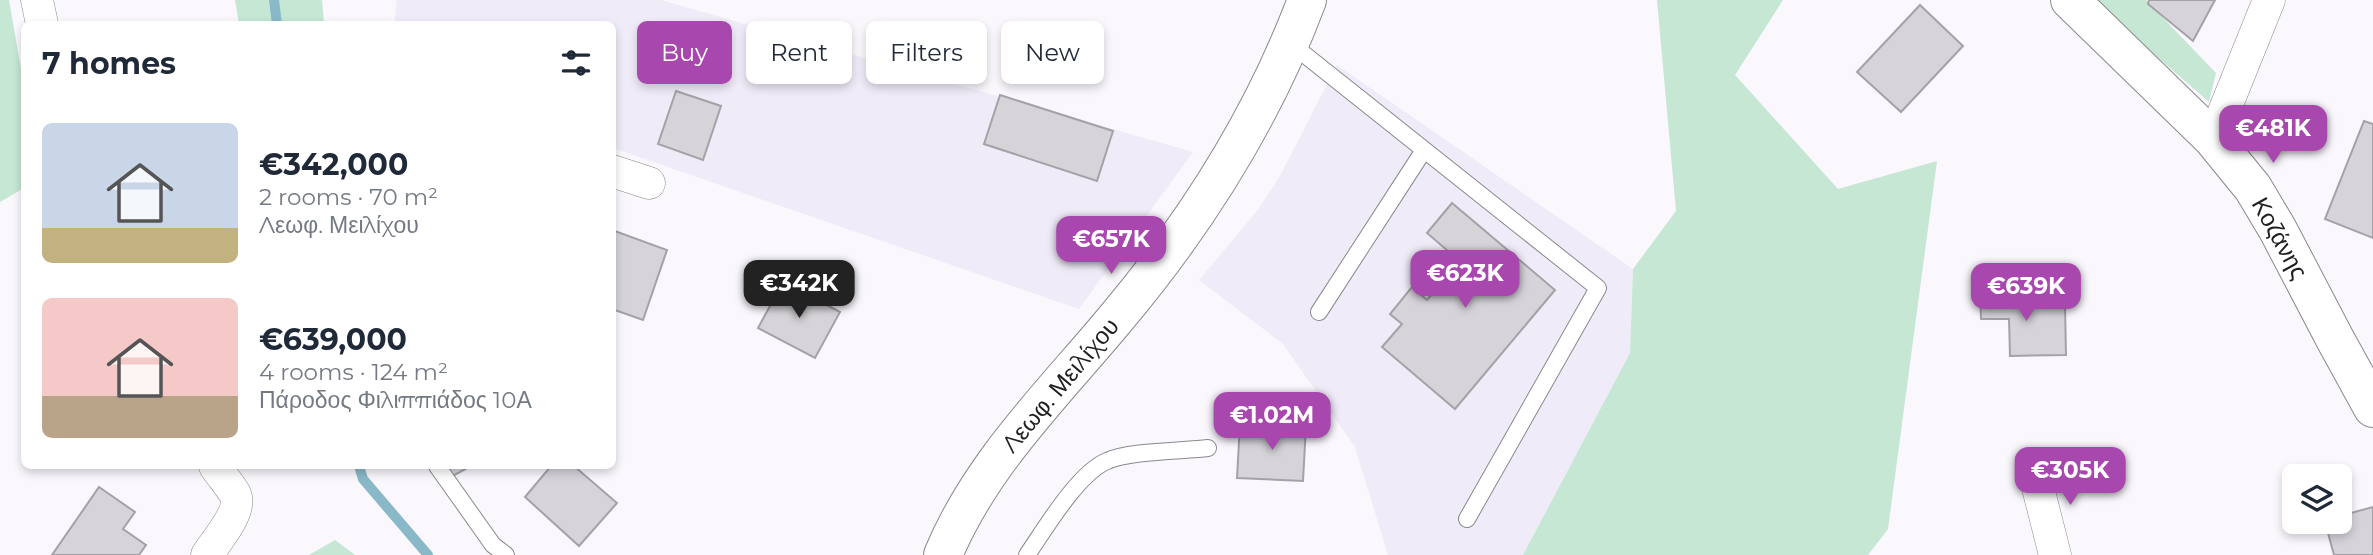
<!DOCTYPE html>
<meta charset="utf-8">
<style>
:root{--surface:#fff;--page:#f2f2f3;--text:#1f2937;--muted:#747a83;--accent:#a847ae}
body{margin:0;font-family:Montserrat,sans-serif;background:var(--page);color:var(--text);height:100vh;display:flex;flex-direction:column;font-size:26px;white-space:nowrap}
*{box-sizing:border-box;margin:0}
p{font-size:23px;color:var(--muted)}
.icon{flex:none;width:38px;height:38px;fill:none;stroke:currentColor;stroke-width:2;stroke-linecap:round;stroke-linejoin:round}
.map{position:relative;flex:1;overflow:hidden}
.drawer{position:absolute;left:21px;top:21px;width:595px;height:448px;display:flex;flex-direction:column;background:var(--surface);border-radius:10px;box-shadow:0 4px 10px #0003}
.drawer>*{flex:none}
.top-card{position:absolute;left:637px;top:21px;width:665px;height:63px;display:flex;gap:14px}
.fabs{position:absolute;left:2282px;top:464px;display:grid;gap:14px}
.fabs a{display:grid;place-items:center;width:70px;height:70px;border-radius:10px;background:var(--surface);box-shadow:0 4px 10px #0003;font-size:35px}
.price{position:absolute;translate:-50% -60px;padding:0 16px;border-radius:14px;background:var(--accent);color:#fff;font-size:23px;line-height:46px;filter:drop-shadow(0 2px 4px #0008)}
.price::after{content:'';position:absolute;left:50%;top:42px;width:21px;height:16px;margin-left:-10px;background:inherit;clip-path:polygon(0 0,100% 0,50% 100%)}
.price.active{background:#222;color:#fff}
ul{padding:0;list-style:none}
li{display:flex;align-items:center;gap:21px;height:175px;padding:0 21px}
li span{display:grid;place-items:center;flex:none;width:196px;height:140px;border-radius:10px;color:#555}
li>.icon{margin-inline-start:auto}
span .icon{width:84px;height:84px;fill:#fffc;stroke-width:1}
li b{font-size:30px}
h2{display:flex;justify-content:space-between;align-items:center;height:84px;padding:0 21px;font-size:30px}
.pill{padding:0 24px;border-radius:10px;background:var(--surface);box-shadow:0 4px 10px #0003;font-size:24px;line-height:63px}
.pill.active{background:var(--accent);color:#fff}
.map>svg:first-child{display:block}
.built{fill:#f0ebf8}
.green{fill:#c5e7d4}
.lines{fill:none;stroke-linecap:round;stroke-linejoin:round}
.stream{stroke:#89b9c9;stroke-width:10}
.building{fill:#d6d4d9;stroke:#a4a2a7;stroke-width:2}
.lane-casing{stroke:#8a888d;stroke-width:18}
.street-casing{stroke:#8a888d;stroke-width:33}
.secondary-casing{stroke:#8a888d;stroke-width:40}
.lane{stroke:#fff;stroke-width:16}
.street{stroke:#fff;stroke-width:32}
.secondary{stroke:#fff;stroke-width:38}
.labels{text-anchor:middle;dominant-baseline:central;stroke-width:7;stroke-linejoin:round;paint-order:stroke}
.street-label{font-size:24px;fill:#1f1e20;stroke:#fff}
</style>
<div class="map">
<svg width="2373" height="555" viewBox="0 0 2373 555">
<rect width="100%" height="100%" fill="#faf7fd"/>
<path class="built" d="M397,0H661L1193,152L1079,309L613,148L612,24H394Z
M1337,65L1633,269L1630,353L1523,555H1388L1355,447L1283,344L1199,280L1257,211L1280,176Z"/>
<path class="green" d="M0,0H9L24,87V188L0,202Z
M235,0H322L324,24H239Z
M1657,0H1783L1735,75L1838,189L1937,161L1888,529L1868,555H1523L1630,353L1633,269L1676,211Z
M2092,0H2146L2216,73L2209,102Z
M335,540L355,555H309Z"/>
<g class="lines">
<path class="stream" d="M274,0L277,24
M359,466L363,479L428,555"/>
</g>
<path class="building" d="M2149,0H2215L2193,41L2148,4Z
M1920,5L1963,46L1901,112L1857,72Z
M676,91L721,106L703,160L658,144Z
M1000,95L1113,131L1097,181L984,144Z
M2364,121L2373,124V238L2325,219Z
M1452,203L1555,290L1455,409L1382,347L1402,324L1390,314L1412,287L1427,300L1448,275L1436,265L1448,251L1427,233Z
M612,230L667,250L643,320L612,309Z
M783,282L840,312L815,358L758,328Z
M2007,282L2008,306L2065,305L2066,355L2010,356L2009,319H1981L1980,283Z
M1240,423L1306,426L1303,481L1237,478Z
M442,466H471L449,478Z
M551,466H574L617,503L579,546L525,497Z
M99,487L135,512L123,529L146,545L139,555H52Z
M2373,507V555H2334L2325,522H2340V516Z"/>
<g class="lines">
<defs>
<path id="lane" d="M1290,43L1598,288L1467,519
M1319,312L1424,150
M437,466L493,545L506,555
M1027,555C1045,529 1078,473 1107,461C1128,451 1183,451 1208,448"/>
<path id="street" d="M37,0L42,24
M2213,139L2269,0
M612,171L649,183
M2034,472L2055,555
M207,555C216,541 243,511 235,494C229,484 221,475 215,466"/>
<path id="secondary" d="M2070,0L2213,139L2253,188L2278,230L2335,339L2373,408
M943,555C981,463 1055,392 1117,317C1196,223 1264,115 1307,0"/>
</defs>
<use href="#lane" class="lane-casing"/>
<use href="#street" class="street-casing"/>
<use href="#secondary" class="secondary-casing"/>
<use href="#lane" class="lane"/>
<use href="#street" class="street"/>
<use href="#secondary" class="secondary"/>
</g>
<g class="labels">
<g class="street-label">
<text transform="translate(2280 238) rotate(61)">Κοζάνης</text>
<text transform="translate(1060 385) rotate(-50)">Λεωφ. Μειλίχου</text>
</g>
</g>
</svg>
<div class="fabs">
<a><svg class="icon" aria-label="layers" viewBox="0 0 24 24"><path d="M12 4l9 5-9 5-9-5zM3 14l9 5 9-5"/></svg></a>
</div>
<b class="price" style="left:2273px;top:165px">€481K</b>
<b class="price" style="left:1111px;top:276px">€657K</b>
<b class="price" style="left:1465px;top:310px">€623K</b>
<b class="price active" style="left:799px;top:320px">€342K</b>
<b class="price" style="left:2026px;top:323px">€639K</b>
<b class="price" style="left:1272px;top:452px">€1.02M</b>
<b class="price" style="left:2070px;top:507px">€305K</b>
<div class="top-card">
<a class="pill active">Buy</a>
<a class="pill">Rent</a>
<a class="pill">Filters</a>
<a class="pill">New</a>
</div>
<section class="drawer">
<h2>7 homes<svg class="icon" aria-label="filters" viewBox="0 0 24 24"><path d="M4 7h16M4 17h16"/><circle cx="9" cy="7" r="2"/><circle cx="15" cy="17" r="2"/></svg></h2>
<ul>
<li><span style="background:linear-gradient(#c9d6e8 75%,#c2b280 0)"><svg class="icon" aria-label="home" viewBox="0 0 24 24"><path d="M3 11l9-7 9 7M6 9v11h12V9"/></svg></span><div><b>€342,000</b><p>2 rooms · 70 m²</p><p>Λεωφ. Μειλίχου</p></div></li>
<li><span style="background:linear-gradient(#f6c9c9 70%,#b9a48a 0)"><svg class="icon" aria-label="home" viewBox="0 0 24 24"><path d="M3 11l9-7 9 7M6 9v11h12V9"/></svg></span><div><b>€639,000</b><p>4 rooms · 124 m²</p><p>Πάροδος Φιλιππιάδος 10Α</p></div></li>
</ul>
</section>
</div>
